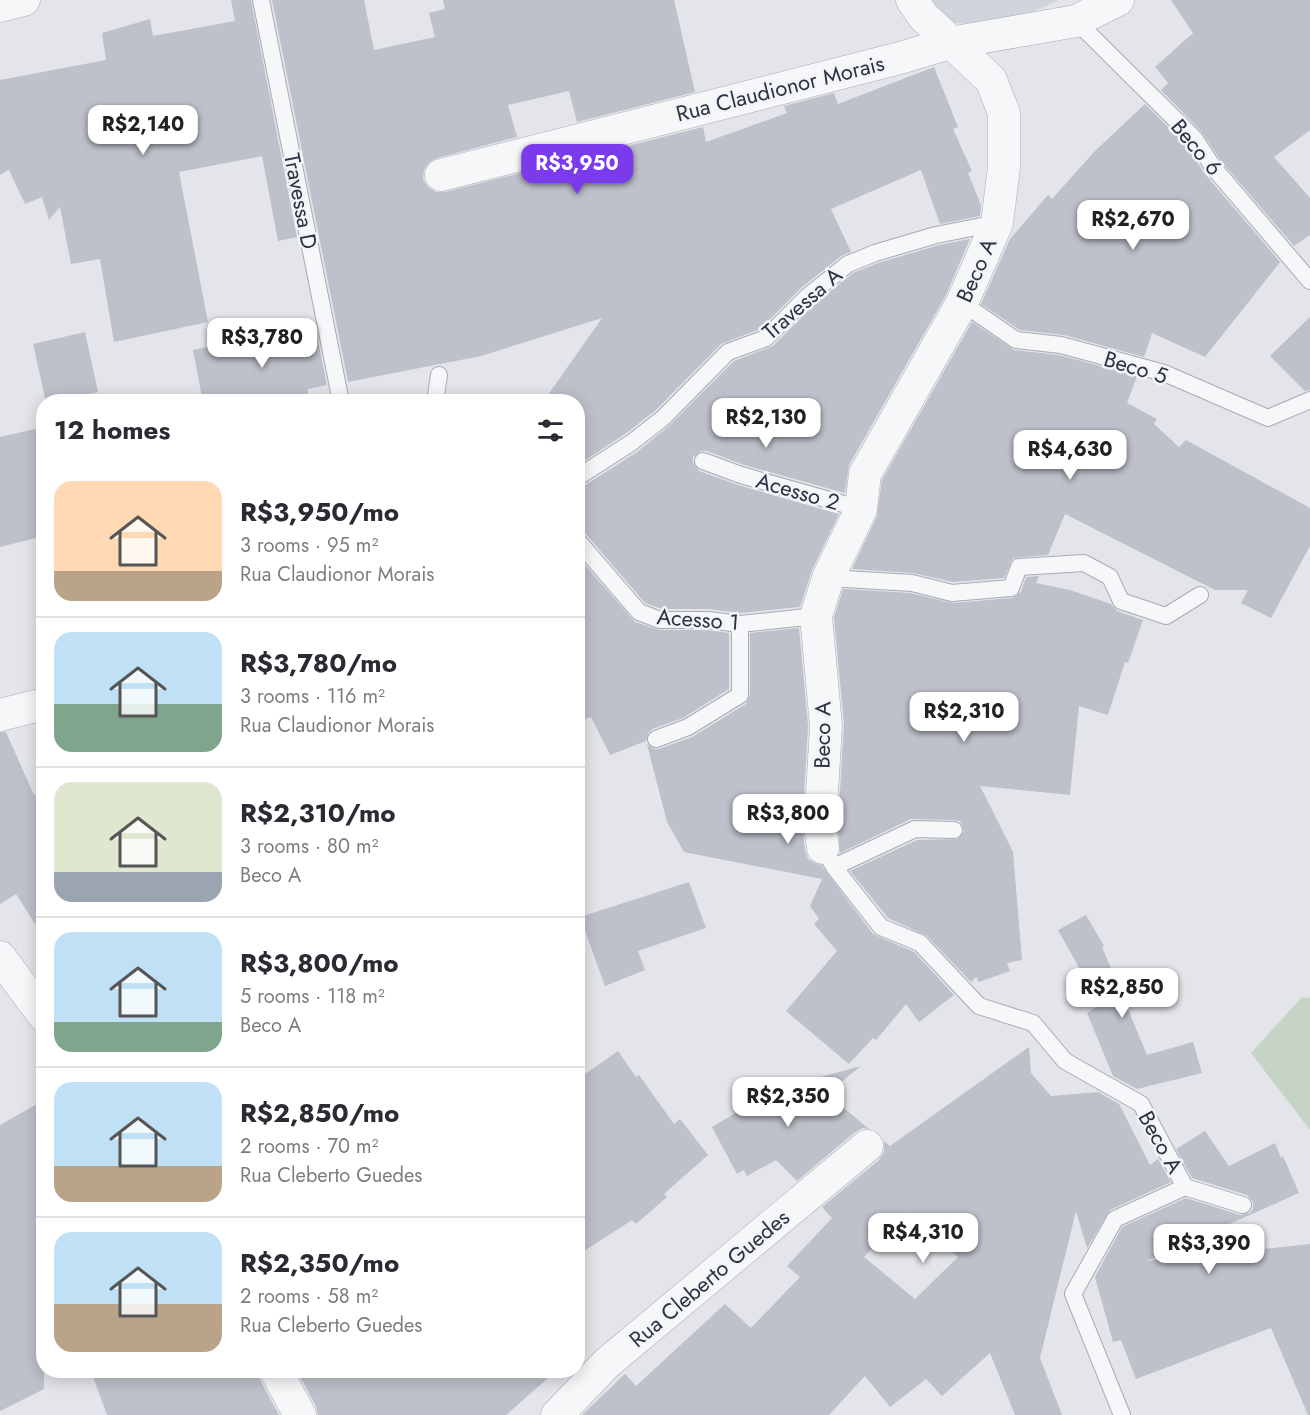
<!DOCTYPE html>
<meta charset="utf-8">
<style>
:root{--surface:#fff;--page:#f2f2f3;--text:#2b2b33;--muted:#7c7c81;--line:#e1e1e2;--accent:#7c3aed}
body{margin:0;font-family:Jost,sans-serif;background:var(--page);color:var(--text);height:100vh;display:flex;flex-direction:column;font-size:22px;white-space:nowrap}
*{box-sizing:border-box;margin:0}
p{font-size:20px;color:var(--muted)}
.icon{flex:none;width:33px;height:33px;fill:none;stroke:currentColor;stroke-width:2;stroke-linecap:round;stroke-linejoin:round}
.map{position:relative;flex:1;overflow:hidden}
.panel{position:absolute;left:36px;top:394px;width:549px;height:984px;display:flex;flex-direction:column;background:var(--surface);border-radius:24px;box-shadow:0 3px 15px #0003}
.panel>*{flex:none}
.price{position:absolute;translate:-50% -51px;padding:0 14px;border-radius:12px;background:#fff;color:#222;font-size:20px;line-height:39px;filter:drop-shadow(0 2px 3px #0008)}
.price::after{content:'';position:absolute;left:50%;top:36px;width:18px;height:14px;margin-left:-9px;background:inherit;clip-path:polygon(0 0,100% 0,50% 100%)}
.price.selected{background:var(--accent);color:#fff}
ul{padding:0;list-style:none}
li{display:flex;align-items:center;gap:18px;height:150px;padding:0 18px}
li+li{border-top:2px solid var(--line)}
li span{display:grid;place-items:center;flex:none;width:168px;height:120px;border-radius:18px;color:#555}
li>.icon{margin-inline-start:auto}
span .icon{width:72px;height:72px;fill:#fffc;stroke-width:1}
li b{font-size:26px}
h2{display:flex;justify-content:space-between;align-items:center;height:72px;padding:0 18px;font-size:26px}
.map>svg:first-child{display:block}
.built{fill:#d2d4dc}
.green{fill:#c6d4c5}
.building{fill:#bec0ca;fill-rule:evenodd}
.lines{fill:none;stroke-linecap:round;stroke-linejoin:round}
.service-casing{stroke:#a8abb4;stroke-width:18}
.minor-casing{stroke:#a8abb4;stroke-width:33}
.service{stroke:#f6f7f9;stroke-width:16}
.minor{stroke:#f6f7f9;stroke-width:32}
.labels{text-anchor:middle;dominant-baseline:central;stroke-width:5;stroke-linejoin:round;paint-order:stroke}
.street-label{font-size:22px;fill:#2c3141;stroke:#f3f4f8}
</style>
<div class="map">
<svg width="1310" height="1415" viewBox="0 0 1310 1415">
<rect width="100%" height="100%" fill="#e3e5ea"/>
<path class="built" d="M925,0H1059L1000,27L935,21Z"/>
<path class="green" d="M1302,997L1310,998V1130L1251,1053Z"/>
<path class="building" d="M231,0H251L297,237L278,241L262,156L179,172L208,322L114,342L100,259L71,264L60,207L49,220L42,197L25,204L9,170L0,175V80L106,60L102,33L150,19L153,36L235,21Z
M272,0H364L374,50L435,37L429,13L445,9L443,0H674L695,92L577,122L569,91L508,105L517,137L437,158L429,162L424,170L423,179L428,187L436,192H445L703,127L706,142L787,113L784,106L834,93L838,104L934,67L958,127L953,129L972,171L968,173L981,205L980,216L940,224L921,170L831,209L851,252L841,256L801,288L760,329L721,344L656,410L625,434L578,465V402H543L602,318L481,356L348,382Z
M1171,0H1310V130L1274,157L1310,198V235L1294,246L1221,161L1201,131L1161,90L1168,83L1155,67L1193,33Z
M1145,104L1186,145L1205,174L1280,262L1205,357L1152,333L1144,357L1064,335L1020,330L981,304L1010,239L1048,195L1052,199L1095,151Z
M970,239L946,295L849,465L845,493L744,465L707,451H701L693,457V463L699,471L738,485L839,514L812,570L800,607L740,613L708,609H662L645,603L586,534L578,531V487L584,486L637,452L669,426L734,361L773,346L815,304L853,273L878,263L939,245Z
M1310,317V390L1305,391L1270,356Z
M972,322L1014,350L1059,355L1137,376L1127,403L1157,419L1154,424L1179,447L1186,440L1310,508V546L1271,618L1241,603L1248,590H1215L1065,514L1048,555L1013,558L1004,578L953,582L913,573L852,569L877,516L882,480Z
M315,326L327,385L308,389V402H203L193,350Z
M85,332L98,392L58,402H46L33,344Z
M44,427V536L0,547V437Z
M578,557L635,622L660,630H707L729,633V689L683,718L652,729L648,733L646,741L610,755L591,717L578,721Z
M1039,576L1036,583L1070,590L1111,604L1117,611L1143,620L1128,663L1125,662L1108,715L1079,706L1070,795L980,786L1013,852L1022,960L1007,963L1010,971L979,982L976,977L971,982L927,936L888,918L850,871L917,840L958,839L964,831L960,821L954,820L911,819L840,853L838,825L844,724L834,618L843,589L910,593L953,603L1012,598L1021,592L1026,577Z
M799,628L808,726L802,828L805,850L808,859L816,864L821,865L873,934L914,952L954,995L919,1022L906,1004L876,1040L873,1038L849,1064L786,1011L837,951L814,924L819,919L810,906L822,879L684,852L667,822L647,744L654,749H659L692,737L746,704L750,695V633Z
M0,732H6L34,795L44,789V938L16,894L0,904Z
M689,882L706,928L638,951L645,970L605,986L580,917Z
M1086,915L1104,946L1102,947L1147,1055L1193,1042L1202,1073L1137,1089L1113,1076L1087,1013L1100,1005L1058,930Z
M1029,1047L1031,1073L1051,1096L1098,1092L1119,1104L1150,1165L1158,1159L1171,1182L1110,1210L1087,1248L1076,1211L1040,1358L1062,1415H1015L990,1353L942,1396L926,1379L890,1407L865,1376L829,1415H582L625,1374L636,1386L725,1304L751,1328L800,1277L787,1266L832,1218L822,1207L879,1160L884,1152V1141L890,1146ZM907,1212L958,1257L915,1299L864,1257Z
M618,1051L636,1077L639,1075L674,1124L680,1119L708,1155L664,1194L667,1197L636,1224L632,1220L578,1255V1079Z
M861,1066L806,1110L834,1100L869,1129L863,1128L855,1132L797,1181L776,1160L747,1176L744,1170L737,1174L712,1127L774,1090Z
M44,1100V1389L0,1411V1125Z
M1205,1131L1229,1166L1275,1143L1281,1158L1283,1156L1299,1193L1147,1261L1310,1244V1415H1308L1271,1328L1136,1379L1121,1340L1113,1342L1095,1277L1122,1227L1186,1198L1240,1215L1250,1213L1253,1209V1202L1247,1195L1192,1178L1176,1149Z
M91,1371H258L260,1380L279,1415H107Z
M297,1371H556L506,1415H318L316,1406Z"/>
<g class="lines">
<defs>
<path id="service" d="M261,0L341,402
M1076,21L1194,138L1213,167L1310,281
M962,303L1016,340L1061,345L1164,373L1268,418L1310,400
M435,402L439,375
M703,461L741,475L861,509
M578,477L631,443L663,418L728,352L766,338L808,296L848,264L875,253L936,235L997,223
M578,541L639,612L660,620H708L740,624L816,616
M828,578L912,583L952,593L1011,588L1019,567L1084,563L1110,577L1121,601L1166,616L1200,595
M656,739L688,727L740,695V624
M823,848L834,867L881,927L920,943L979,1006L1033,1023L1065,1061L1141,1104L1185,1187
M834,867L915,829L954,830
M1185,1187L1243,1205
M1122,1415L1073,1294L1115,1219L1185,1187"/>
<path id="minor" d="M0,6L24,0
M441,175L900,58L950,43L1076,21L1118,0
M0,715L44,704
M823,848L820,826L826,726L816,616L828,578L861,509L865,474L962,303L997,223L1004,167V113L991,80L923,16L912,0
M0,957L44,1016
M276,1371L300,1415
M557,1415L607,1363L867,1146"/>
</defs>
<use href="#service" class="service-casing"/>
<use href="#minor" class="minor-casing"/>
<use href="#service" class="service"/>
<use href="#minor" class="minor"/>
</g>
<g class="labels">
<g class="street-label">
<text transform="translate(780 88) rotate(-14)">Rua Claudionor Morais</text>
<text transform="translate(1197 147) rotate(50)">Beco 6</text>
<text transform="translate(301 201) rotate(79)">Travessa D</text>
<text transform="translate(976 270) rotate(-66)">Beco A</text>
<text transform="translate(802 303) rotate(-41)">Travessa A</text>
<text transform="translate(1136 367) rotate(17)">Beco 5</text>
<text transform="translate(798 491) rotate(16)">Acesso 2</text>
<text transform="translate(698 619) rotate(4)">Acesso 1</text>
<text transform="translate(822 735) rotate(-89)">Beco A</text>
<text transform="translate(1161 1142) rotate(61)">Beco A</text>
<text transform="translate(709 1278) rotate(-40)">Rua Cleberto Guedes</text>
</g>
</g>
</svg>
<b class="price" style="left:143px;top:156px">R$2,140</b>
<b class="price selected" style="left:577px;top:195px">R$3,950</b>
<b class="price" style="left:1133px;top:251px">R$2,670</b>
<b class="price" style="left:262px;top:369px">R$3,780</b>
<b class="price" style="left:766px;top:449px">R$2,130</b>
<b class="price" style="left:1070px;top:481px">R$4,630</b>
<b class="price" style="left:964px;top:743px">R$2,310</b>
<b class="price" style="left:788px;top:845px">R$3,800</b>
<b class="price" style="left:1122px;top:1019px">R$2,850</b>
<b class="price" style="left:788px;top:1128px">R$2,350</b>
<b class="price" style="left:923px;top:1264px">R$4,310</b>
<b class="price" style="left:1209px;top:1275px">R$3,390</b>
<section class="panel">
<h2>12 homes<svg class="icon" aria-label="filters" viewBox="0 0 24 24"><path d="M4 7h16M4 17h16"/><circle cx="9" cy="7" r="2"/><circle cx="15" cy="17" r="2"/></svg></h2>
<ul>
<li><span style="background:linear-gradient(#ffd9b3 75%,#b9a48a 0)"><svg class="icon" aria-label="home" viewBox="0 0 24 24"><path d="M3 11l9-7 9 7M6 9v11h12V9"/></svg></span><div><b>R$3,950/mo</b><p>3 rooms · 95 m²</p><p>Rua Claudionor Morais</p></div></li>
<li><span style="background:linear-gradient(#bfe0f5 60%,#7fa58c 0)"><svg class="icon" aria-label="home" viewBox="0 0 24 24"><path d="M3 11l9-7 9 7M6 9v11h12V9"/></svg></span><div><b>R$3,780/mo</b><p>3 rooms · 116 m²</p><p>Rua Claudionor Morais</p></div></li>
<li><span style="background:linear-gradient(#dfe7d0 75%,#9aa5b1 0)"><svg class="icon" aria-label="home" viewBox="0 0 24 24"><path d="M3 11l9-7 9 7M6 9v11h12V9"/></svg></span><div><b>R$2,310/mo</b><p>3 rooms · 80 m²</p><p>Beco A</p></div></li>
<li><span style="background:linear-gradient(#bfe0f5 75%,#7fa58c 0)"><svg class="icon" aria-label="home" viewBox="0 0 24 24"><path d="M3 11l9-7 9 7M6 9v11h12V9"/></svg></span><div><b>R$3,800/mo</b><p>5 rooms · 118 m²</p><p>Beco A</p></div></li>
<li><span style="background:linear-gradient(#bfe0f5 70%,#b9a48a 0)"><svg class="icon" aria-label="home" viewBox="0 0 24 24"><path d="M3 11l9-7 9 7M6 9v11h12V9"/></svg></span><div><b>R$2,850/mo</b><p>2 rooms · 70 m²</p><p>Rua Cleberto Guedes</p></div></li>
<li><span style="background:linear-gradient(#bfe0f5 60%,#b9a48a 0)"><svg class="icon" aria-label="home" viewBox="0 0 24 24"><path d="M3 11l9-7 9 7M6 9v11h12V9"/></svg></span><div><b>R$2,350/mo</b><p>2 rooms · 58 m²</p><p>Rua Cleberto Guedes</p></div></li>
</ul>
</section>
</div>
